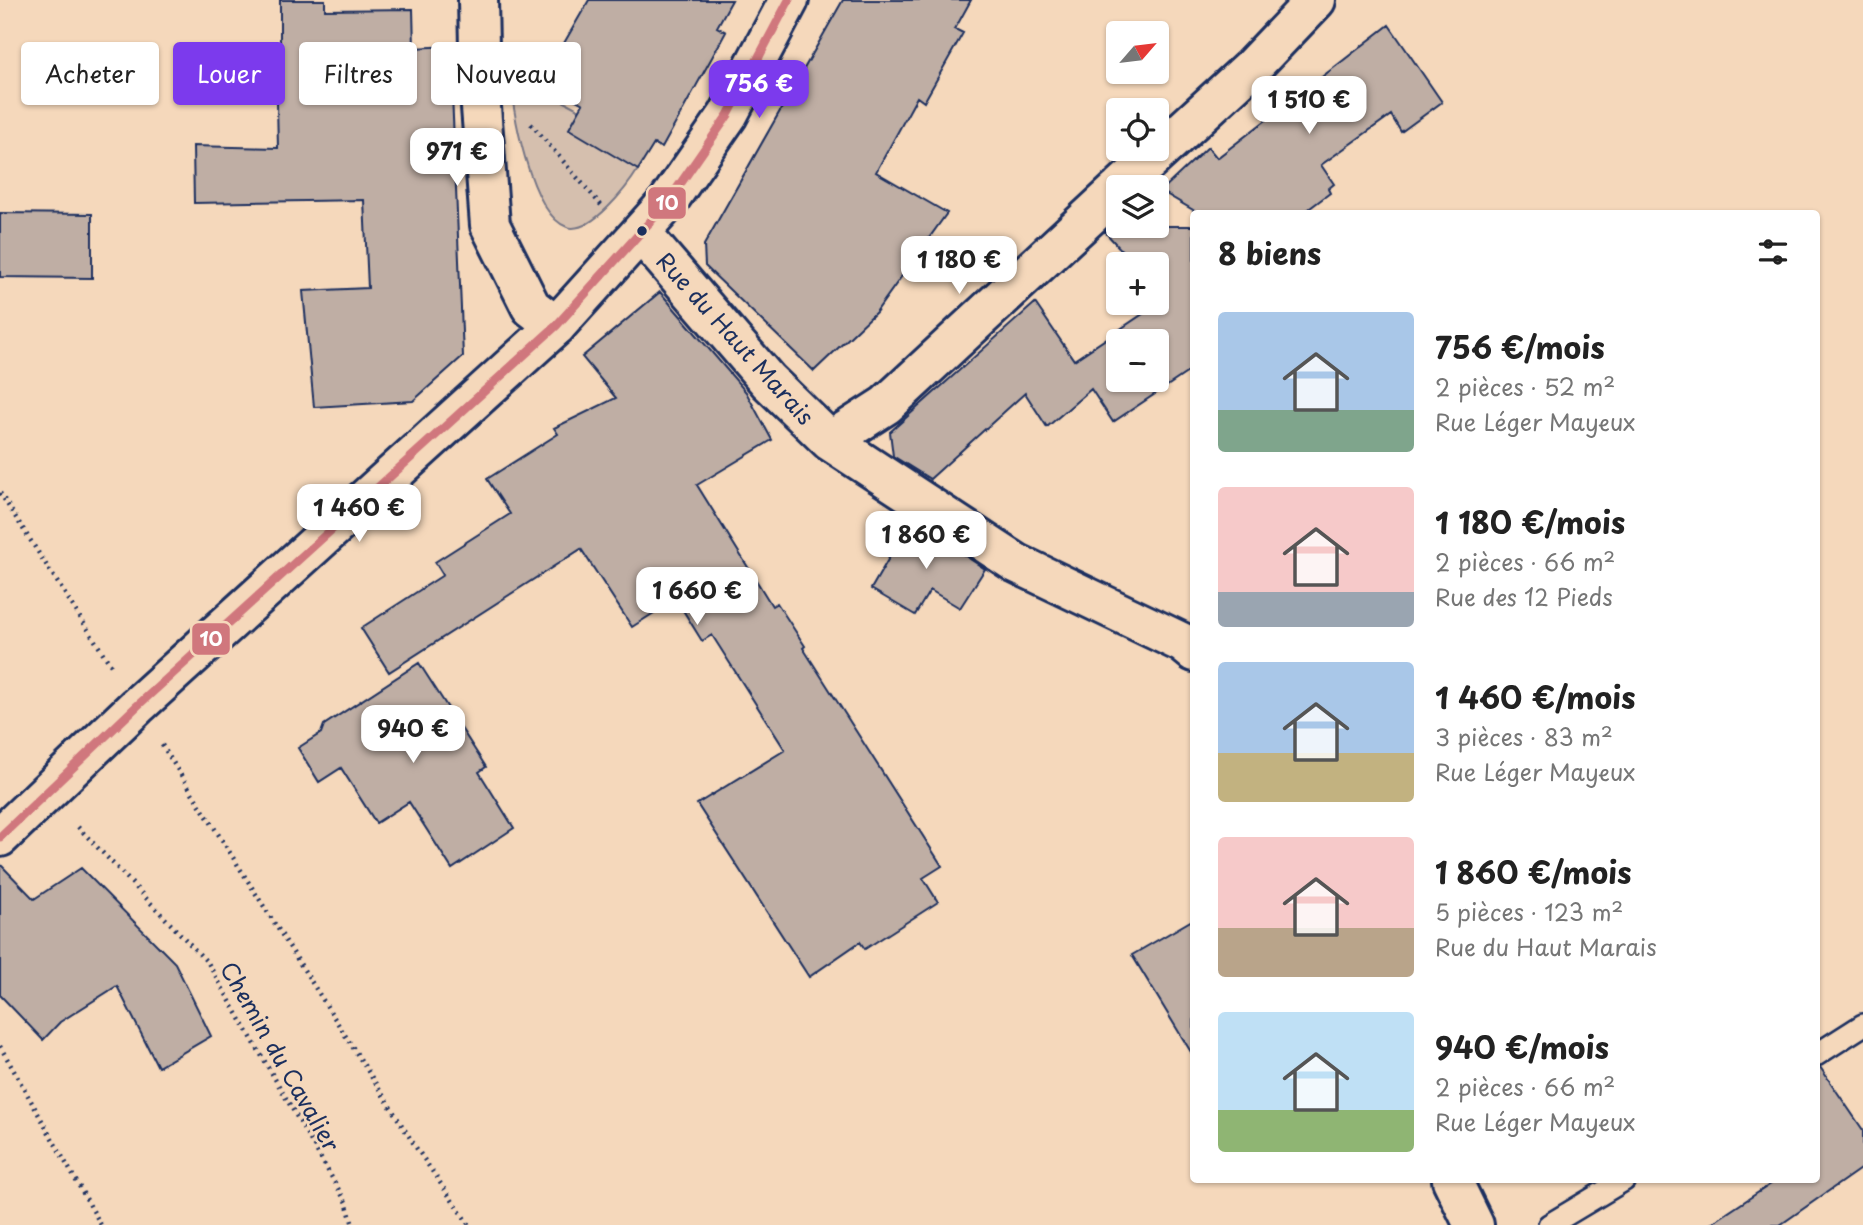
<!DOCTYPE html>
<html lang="fr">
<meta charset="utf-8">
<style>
:root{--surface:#fff;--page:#f2f2f2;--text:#222;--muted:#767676;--accent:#7c3aed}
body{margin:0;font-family:"Playpen Sans",sans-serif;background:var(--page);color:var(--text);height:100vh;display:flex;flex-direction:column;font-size:26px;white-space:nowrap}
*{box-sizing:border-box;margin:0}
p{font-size:23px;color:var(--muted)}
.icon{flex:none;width:38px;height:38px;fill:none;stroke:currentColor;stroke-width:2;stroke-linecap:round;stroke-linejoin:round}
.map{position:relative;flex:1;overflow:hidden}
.details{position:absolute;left:1190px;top:210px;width:630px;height:973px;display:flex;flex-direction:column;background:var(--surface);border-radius:7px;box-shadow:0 2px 5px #0004}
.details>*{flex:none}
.guide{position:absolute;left:21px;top:42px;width:665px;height:63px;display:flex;gap:14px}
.needle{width:46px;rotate:62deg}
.controls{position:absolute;left:1106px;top:21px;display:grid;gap:14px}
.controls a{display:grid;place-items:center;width:63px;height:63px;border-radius:7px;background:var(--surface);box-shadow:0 2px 5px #0004;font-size:35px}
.price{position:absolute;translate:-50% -60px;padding:0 16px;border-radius:14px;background:#fff;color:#222;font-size:23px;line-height:46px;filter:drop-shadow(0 2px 4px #0008)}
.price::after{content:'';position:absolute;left:50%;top:42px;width:21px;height:16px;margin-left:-10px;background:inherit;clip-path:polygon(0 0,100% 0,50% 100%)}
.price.on{background:var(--accent);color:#fff}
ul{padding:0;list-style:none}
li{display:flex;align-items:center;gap:21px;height:175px;padding:0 28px}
li span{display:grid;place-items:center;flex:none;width:196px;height:140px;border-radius:7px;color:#555}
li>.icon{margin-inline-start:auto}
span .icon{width:84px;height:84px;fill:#fffc;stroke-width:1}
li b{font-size:30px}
h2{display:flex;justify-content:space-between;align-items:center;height:84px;padding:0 28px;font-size:30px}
.chip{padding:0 24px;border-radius:7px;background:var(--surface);box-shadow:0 2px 5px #0004;font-size:24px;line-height:63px}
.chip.on{background:var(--accent);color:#fff}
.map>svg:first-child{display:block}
.green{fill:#d5bfae;stroke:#787786;stroke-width:2}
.building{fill:#bfaea4;stroke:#1b2f5e;stroke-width:2;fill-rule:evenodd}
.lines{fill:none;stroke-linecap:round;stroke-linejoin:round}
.lane-casing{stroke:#1b2f5e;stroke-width:26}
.street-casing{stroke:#1b2f5e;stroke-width:44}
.secondary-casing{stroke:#1b2f5e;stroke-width:44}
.path{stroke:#1b2f5e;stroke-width:4.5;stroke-dasharray:2 5;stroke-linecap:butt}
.lane{stroke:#f5d8bb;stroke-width:21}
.street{stroke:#f5d8bb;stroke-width:38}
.secondary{stroke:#f5d8bb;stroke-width:38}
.bus-1-casing{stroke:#f5d8bb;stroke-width:14}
.bus-1{stroke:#d0777d;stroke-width:9}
.bus-dot{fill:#1b2f5e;stroke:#f5d8bb;stroke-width:2.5}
.labels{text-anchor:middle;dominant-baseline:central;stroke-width:5;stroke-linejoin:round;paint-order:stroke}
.street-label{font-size:23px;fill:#1b2f5e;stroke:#f5d8bb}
.line-badge{stroke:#f5d8bb;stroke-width:2.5}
.badge-label{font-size:19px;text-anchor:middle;font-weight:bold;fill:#fff}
</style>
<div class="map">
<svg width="1863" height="1225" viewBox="0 0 1863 1225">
<rect width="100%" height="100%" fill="#f5d8bb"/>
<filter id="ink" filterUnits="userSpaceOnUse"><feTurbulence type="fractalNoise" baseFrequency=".0143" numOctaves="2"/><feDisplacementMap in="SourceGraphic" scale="14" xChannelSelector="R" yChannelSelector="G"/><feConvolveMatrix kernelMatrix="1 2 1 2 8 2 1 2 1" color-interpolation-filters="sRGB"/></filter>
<g filter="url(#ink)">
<path class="green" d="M510,73L580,110L570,128L639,168C628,186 591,235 567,227C530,214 511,106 510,73Z"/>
<path class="building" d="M280,0H325V10L413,9L414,48L450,46L463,356L413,401L314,407L303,291L368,288L364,200L194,203L193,146L278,148L276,57H280Z
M589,0H732L717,27L726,32L662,148L654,144L638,170L569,129L583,104L542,81Z
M843,0H971L955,29L963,33L924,102L917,97L876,172L947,213L876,312L814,371L705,266L704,245Z
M1389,25L1442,102L1401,132L1391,115L1321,165L1334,184L1328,189L1330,193L1302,214H1200L1161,191L1208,147L1217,158Z
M0,213L92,214V278L0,277Z
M1112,226H1194V368L1113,422L1091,389L1047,427L1025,393L930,479L893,456L890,432L1035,303L1074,360L1165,299L1157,290V264H1134L1105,232ZM1118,341H1157V380H1118Z
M660,292L746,392L772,440L697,485L772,606L777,603L805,646L803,648L942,866L923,878L938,902L865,949L860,942L809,977L697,804L785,750L712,635L702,641L676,599L632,627L581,549L389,672L361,628L443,575L435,562L510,514L487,479L558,434L554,428L616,398L582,357Z
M911,520L985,569L960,608L930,590L915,615L871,589Z
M419,663L486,767L479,772L514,828L452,869L409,802L376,823L341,768L319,782L298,748L321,733L324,725Z
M0,864L34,899L81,868L175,963L211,1036L158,1067L117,986L60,1022L43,1040L0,995Z
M1194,919V1057L1132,955Z
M1820,1067L1863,1130V1167L1780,1225H1709L1777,1180H1816V1068Z"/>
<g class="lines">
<defs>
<path id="lane" d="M1816,1055L1863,1025
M1549,1225L1624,1180"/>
<path id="street" d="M478,0L480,94L490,225L531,307L556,326
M1121,187L1252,67L1316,0
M641,233L768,381L830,441L1016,563L1183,643L1194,652
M830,441L886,405L1118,190
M1452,1180L1474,1225"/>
<path id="secondary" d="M0,837L137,706L556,326L667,203L728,115L789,0"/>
</defs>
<use href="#lane" class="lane-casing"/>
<use href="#street" class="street-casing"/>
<use href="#secondary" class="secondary-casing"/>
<path class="path" d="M531,124L601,205L600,208
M0,493L112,667
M162,745L417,1149L469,1225
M78,827L208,963L346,1202L353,1225
M0,1046L101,1225"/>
<use href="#lane" class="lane"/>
<use href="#street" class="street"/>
<use href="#secondary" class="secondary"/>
<defs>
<path id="bus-1" d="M0,837L137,706L556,326L667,203L728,115L789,0"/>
</defs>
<use href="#bus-1" class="bus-1-casing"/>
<use href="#bus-1" class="bus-1"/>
</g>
</g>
<circle class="bus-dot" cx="642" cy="231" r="6"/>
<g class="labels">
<g class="street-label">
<text transform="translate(736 338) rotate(48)">Rue du Haut Marais</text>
<text transform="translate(281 1056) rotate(60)">Chemin du Cavalier</text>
</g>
</g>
<g class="line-badge">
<rect x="647" y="186" width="40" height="34" rx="7" fill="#d0777d"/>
<rect x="191" y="622" width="40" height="34" rx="7" fill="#d0777d"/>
</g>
<g class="badge-label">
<text x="667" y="210">10</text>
<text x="211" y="646">10</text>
</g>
</svg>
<div class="controls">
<a><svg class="needle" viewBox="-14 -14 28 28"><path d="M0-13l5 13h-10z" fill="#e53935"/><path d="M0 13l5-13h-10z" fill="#767676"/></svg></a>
<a><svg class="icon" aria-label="locate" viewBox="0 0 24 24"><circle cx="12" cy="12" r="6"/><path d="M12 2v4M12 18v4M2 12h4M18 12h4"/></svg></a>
<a><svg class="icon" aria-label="layers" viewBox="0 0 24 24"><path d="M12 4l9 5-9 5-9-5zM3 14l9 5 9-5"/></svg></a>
<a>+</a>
<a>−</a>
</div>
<b class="price on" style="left:759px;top:120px">756 €</b>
<b class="price" style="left:1309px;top:136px">1 510 €</b>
<b class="price" style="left:457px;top:188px">971 €</b>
<b class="price" style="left:959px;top:296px">1 180 €</b>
<b class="price" style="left:359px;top:544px">1 460 €</b>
<b class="price" style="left:926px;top:571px">1 860 €</b>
<b class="price" style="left:697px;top:627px">1 660 €</b>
<b class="price" style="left:413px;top:765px">940 €</b>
<div class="guide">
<a class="chip">Acheter</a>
<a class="chip on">Louer</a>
<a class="chip">Filtres</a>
<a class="chip">Nouveau</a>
</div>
<section class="details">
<h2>8 biens<svg class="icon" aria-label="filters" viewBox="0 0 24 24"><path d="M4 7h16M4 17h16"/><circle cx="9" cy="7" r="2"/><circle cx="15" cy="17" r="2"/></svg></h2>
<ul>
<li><span style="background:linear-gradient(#a9c7e8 70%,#7fa58c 0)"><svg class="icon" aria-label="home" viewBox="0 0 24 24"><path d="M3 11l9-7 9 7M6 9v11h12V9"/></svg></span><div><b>756 €/mois</b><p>2 pièces · 52 m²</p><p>Rue Léger Mayeux</p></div></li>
<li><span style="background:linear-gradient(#f6c9c9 75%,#9aa5b1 0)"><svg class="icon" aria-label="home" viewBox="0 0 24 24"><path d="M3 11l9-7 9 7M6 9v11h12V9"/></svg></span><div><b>1 180 €/mois</b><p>2 pièces · 66 m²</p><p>Rue des 12 Pieds</p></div></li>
<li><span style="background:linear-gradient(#a9c7e8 65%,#c2b280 0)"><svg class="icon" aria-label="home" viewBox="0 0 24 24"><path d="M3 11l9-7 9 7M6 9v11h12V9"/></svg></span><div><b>1 460 €/mois</b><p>3 pièces · 83 m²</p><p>Rue Léger Mayeux</p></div></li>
<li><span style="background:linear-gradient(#f6c9c9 65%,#b9a48a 0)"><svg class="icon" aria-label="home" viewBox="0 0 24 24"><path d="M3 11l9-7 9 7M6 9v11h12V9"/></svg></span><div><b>1 860 €/mois</b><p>5 pièces · 123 m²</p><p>Rue du Haut Marais</p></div></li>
<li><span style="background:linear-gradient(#bfe0f5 70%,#8fb573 0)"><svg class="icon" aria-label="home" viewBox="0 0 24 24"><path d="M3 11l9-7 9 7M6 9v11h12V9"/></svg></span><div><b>940 €/mois</b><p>2 pièces · 66 m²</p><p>Rue Léger Mayeux</p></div></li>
</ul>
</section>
</div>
